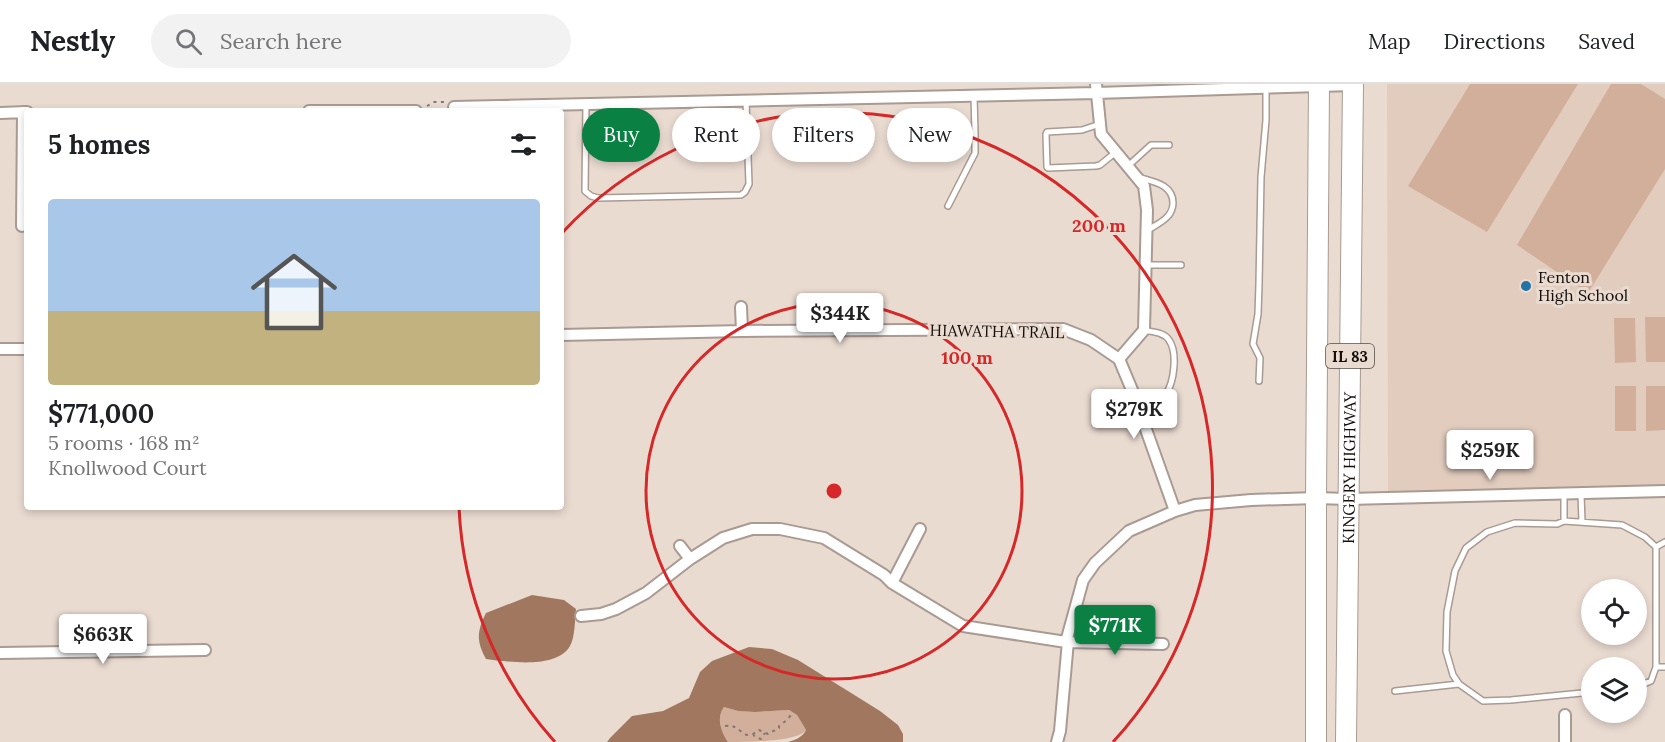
<!DOCTYPE html>
<meta charset="utf-8">
<style>
:root{--surface:#fff;--page:#f2f2f2;--text:#202124;--muted:#757577;--line:#e0e0e0;--accent:#0b8043}
body{margin:0;font-family:Lora,serif;background:var(--page);color:var(--text);height:100vh;display:flex;flex-direction:column;font-size:22px;white-space:nowrap}
*{box-sizing:border-box;margin:0}
p{font-size:20px;color:var(--muted)}
.icon{flex:none;width:33px;height:33px;fill:none;stroke:currentColor;stroke-width:2;stroke-linecap:round;stroke-linejoin:round}
.map{position:relative;flex:1;overflow:hidden}
.side{position:absolute;left:24px;top:24px;width:540px;height:402px;display:flex;flex-direction:column;background:var(--surface);border-radius:6px;box-shadow:0 3px 9px #0003}
.side>*{flex:none}
.top-card{position:absolute;left:582px;top:24px;width:570px;height:54px;display:flex;gap:12px}
.fabs{position:absolute;left:1581px;top:495px;display:grid;gap:12px}
.fabs a{display:grid;place-items:center;width:66px;height:66px;border-radius:50%;background:var(--surface);box-shadow:0 3px 9px #0003;font-size:30px}
.price{position:absolute;translate:-50% -51px;padding:0 14px;border-radius:6px;background:#fff;color:#222;font-size:20px;line-height:39px;filter:drop-shadow(0 2px 3px #0008)}
.price::after{content:'';position:absolute;left:50%;top:36px;width:18px;height:14px;margin-left:-9px;background:inherit;clip-path:polygon(0 0,100% 0,50% 100%)}
.price.active{background:var(--accent);color:#fff}
ul{padding:0;list-style:none}
li{display:grid;align-content:center;gap:12px;height:318px;padding:0 24px}
li+li{border-top:2px solid var(--line)}
li span{display:grid;place-items:center;height:186px;border-radius:6px;color:#555}
li>.icon{margin-inline-start:auto}
span .icon{width:108px;height:108px;fill:#fffc;stroke-width:1}
li b{font-size:26px}
h2{display:flex;justify-content:space-between;align-items:center;height:72px;padding:0 24px;font-size:26px}
.pill{padding:0 21px;border-radius:27px;background:var(--surface);box-shadow:0 3px 9px #0003;font-size:21px;line-height:54px}
.pill.active{background:var(--accent);color:#fff}
header{display:flex;align-items:center;gap:36px;box-sizing:border-box;height:84px;padding:0 30px;background:var(--surface);border-bottom:2px solid var(--line)}
header strong{font-size:28px}
nav{display:flex;gap:33px;margin-inline-start:auto;font-size:21px}
.search{width:420px;height:54px;background:var(--page);display:flex;align-items:center;gap:15px;box-sizing:border-box;padding:0 21px;border-radius:33px;color:var(--muted);font-size:22px}
.map>svg:first-child{display:block}
.built{fill:#e2ccbe}
.green{fill:#d1af9a}
.water{fill:#a1785f}
.lines{fill:none;stroke-linecap:round;stroke-linejoin:round}
.lane-casing{stroke:#a99a92;stroke-width:8}
.street-casing{stroke:#a99a92;stroke-width:14}
.highway-casing{stroke:#a99a92;stroke-width:22}
.path{stroke:#827871;stroke-width:2;stroke-dasharray:3 4.5;stroke-linecap:butt}
.lane{stroke:#fff;stroke-width:5}
.street{stroke:#fff;stroke-width:10}
.highway{stroke:#fff;stroke-width:20}
.ring{fill:none;stroke:#d62828;stroke-width:3}
.poi-dot{fill:#2373a5;stroke:#eadbd1;stroke-width:2}
.labels{text-anchor:middle;dominant-baseline:central;stroke-width:6;stroke-linejoin:round;paint-order:stroke}
.shield{fill:#eadbd1;stroke:#544c47;stroke-width:1.5}
.shield-label{font-size:15px;font-weight:bold;fill:#140f0c}
.poi-label{font-size:16px;fill:#140f0c;stroke:#eadbd1;text-anchor:start}
.street-label{font-size:16px;fill:#140f0c;stroke:#eadbd1}
.centre{fill:#d62828;stroke:#eadbd1;stroke-width:3}
.ring-label{font-size:18px;text-anchor:middle;font-weight:bold;fill:#d62828;stroke:#eadbd1;stroke-width:6;stroke-linejoin:round;paint-order:stroke}
</style>
<header>
<strong>Nestly</strong>
<div class="search"><svg class="icon" aria-label="search" viewBox="0 0 24 24"><circle cx="10" cy="10" r="6"/><path d="M15 15l6 6"/></svg>Search here</div>
<nav><a>Map</a><a>Directions</a><a>Saved</a></nav>
</header>
<div class="map">
<svg width="1665" height="658" viewBox="0 0 1665 658">
<rect width="100%" height="100%" fill="#eadbd1"/>
<path class="built" d="M1387,0H1665V403L1388,408Z"/>
<path class="green" d="M1470,0H1578L1487,148L1408,102Z
M1611,0H1641L1665,15V85L1588,209L1517,161Z
M1645,233H1665V278H1646Z
M1614,234H1635L1636,278L1615,279Z
M1615,302H1636V347H1615Z
M1646,302H1665V346L1646,347Z
M724,623L738,627L755,628L789,626L797,631L806,646C799,658 745,658 728,658C721,648 716,634 724,623Z"/>
<path class="water" d="M532,511L564,516L576,525C575,534 575,554 570,562C557,585 509,578 486,575C476,557 477,547 486,529Z
M749,563L772,565L798,576L856,612L880,627L898,641L903,650V658H788C795,656 803,653 806,646L797,631L789,626L755,628L738,627L724,623C716,634 721,648 728,658H607L610,654L632,632L663,627L689,614L700,588L712,577Z"/>
<g class="lines">
<defs>
<path id="lane" d="M586,20L585,107L591,112L598,114L741,111L745,108L749,100L746,17
M1100,40L1082,46L1047,48L1046,50L1047,83L1048,84L1096,82L1100,81L1116,68
M896,49H975L974,12
M1128,82L1151,61H1169
M1141,94C1155,98 1173,101 1173,119C1173,123 1171,129 1168,132C1163,138 1154,142 1148,146
M948,122L975,69V49
M1145,181H1181
M1259,297L1260,274L1253,260L1258,230L1259,200L1261,93L1266,36V3
M1141,332C1149,326 1160,319 1166,310C1174,298 1178,269 1169,256C1164,248 1152,248 1143,246
M1564,409V437
M1581,410L1582,438
M1656,463L1665,458
M1656,583H1665
M1395,607L1459,600
M1592,608L1511,616L1483,617L1459,600L1453,591L1446,567L1447,528L1455,487L1466,464L1487,448L1515,439L1557,440L1564,437L1622,441L1645,453L1656,463V583L1651,597L1636,603"/>
<path id="street" d="M1096,0L1101,50L1144,102L1147,126L1144,246L1119,275
M454,23L1096,9L1353,1
M309,27H416
M0,29L27,28
M22,142L23,28
M741,223L742,247
M561,251L742,247L1063,245L1091,256L1119,275L1132,306L1175,427
M0,265H27
M680,462L690,475
M892,499L920,445
M581,532L601,530L616,525L646,509L690,475L723,454L752,445H780L824,454L884,491L892,499L963,542L1066,558
M1066,558L1083,496L1095,479L1129,447L1175,427L1195,421L1251,416L1316,414L1348,415L1665,407
M1066,558L1163,560
M0,569L205,566
M1057,658L1060,647L1068,557
M1565,658V631"/>
<g id="highway">
<path d="M1316,658V414L1319,0"/>
<path id="s1" d="M1346,658L1353,0"/>
</g>
</defs>
<use href="#lane" class="lane-casing"/>
<use href="#street" class="street-casing"/>
<use href="#highway" class="highway-casing"/>
<path class="path" d="M427,22L434,18H444
M725,642C736,640 738,647 747,651L753,650L759,646L768,650L779,644V642L787,636L791,631
M753,650L755,653L761,655L765,649"/>
<use href="#lane" class="lane"/>
<use href="#street" class="street"/>
<use href="#highway" class="highway"/>
</g>
<g class="ring">
<circle cx="834" cy="407" r="188"/>
<path d="M555 658A375 375 0 0 1 459 423M562 149A375 375 0 0 1 1113 658"/>
</g>
<circle class="poi-dot" cx="1526" cy="202" r="6"/>
<g class="labels">
<rect class="shield" x="1326" y="260" width="48" height="24" rx="4.5"/>
<g class="shield-label">
<text x="1350" y="272">IL 83</text>
</g>
<g class="poi-label">
<text x="1538" y="193">Fenton<tspan x="1538" dy="18">High School</tspan></text>
</g>
<g class="street-label">
<text transform="translate(997 247) rotate(1)">HIAWATHA TRAIL</text>
<text stroke="none"><textPath href="#s1" startOffset="274">KINGERY HIGHWAY</textPath></text>
</g>
</g>
<circle cx="834" cy="407" r="9" class="centre"/>
<g class="ring-label">
<text x="1099" y="148">200 m</text>
<text x="967" y="280">100 m</text>
</g>
</svg>
<div class="fabs">
<a><svg class="icon" aria-label="locate" viewBox="0 0 24 24"><circle cx="12" cy="12" r="6"/><path d="M12 2v4M12 18v4M2 12h4M18 12h4"/></svg></a>
<a><svg class="icon" aria-label="layers" viewBox="0 0 24 24"><path d="M12 4l9 5-9 5-9-5zM3 14l9 5 9-5"/></svg></a>
</div>
<b class="price" style="left:840px;top:260px">$344K</b>
<b class="price" style="left:1134px;top:356px">$279K</b>
<b class="price" style="left:1490px;top:397px">$259K</b>
<b class="price active" style="left:1115px;top:572px">$771K</b>
<b class="price" style="left:103px;top:581px">$663K</b>
<div class="top-card">
<a class="pill active">Buy</a>
<a class="pill">Rent</a>
<a class="pill">Filters</a>
<a class="pill">New</a>
</div>
<section class="side">
<h2>5 homes<svg class="icon" aria-label="filters" viewBox="0 0 24 24"><path d="M4 7h16M4 17h16"/><circle cx="9" cy="7" r="2"/><circle cx="15" cy="17" r="2"/></svg></h2>
<ul>
<li><span style="background:linear-gradient(#a9c7e8 60%,#c2b280 0)"><svg class="icon" aria-label="home" viewBox="0 0 24 24"><path d="M3 11l9-7 9 7M6 9v11h12V9"/></svg></span><div><b>$771,000</b><p>5 rooms · 168 m²</p><p>Knollwood Court</p></div></li>
</ul>
</section>
</div>
